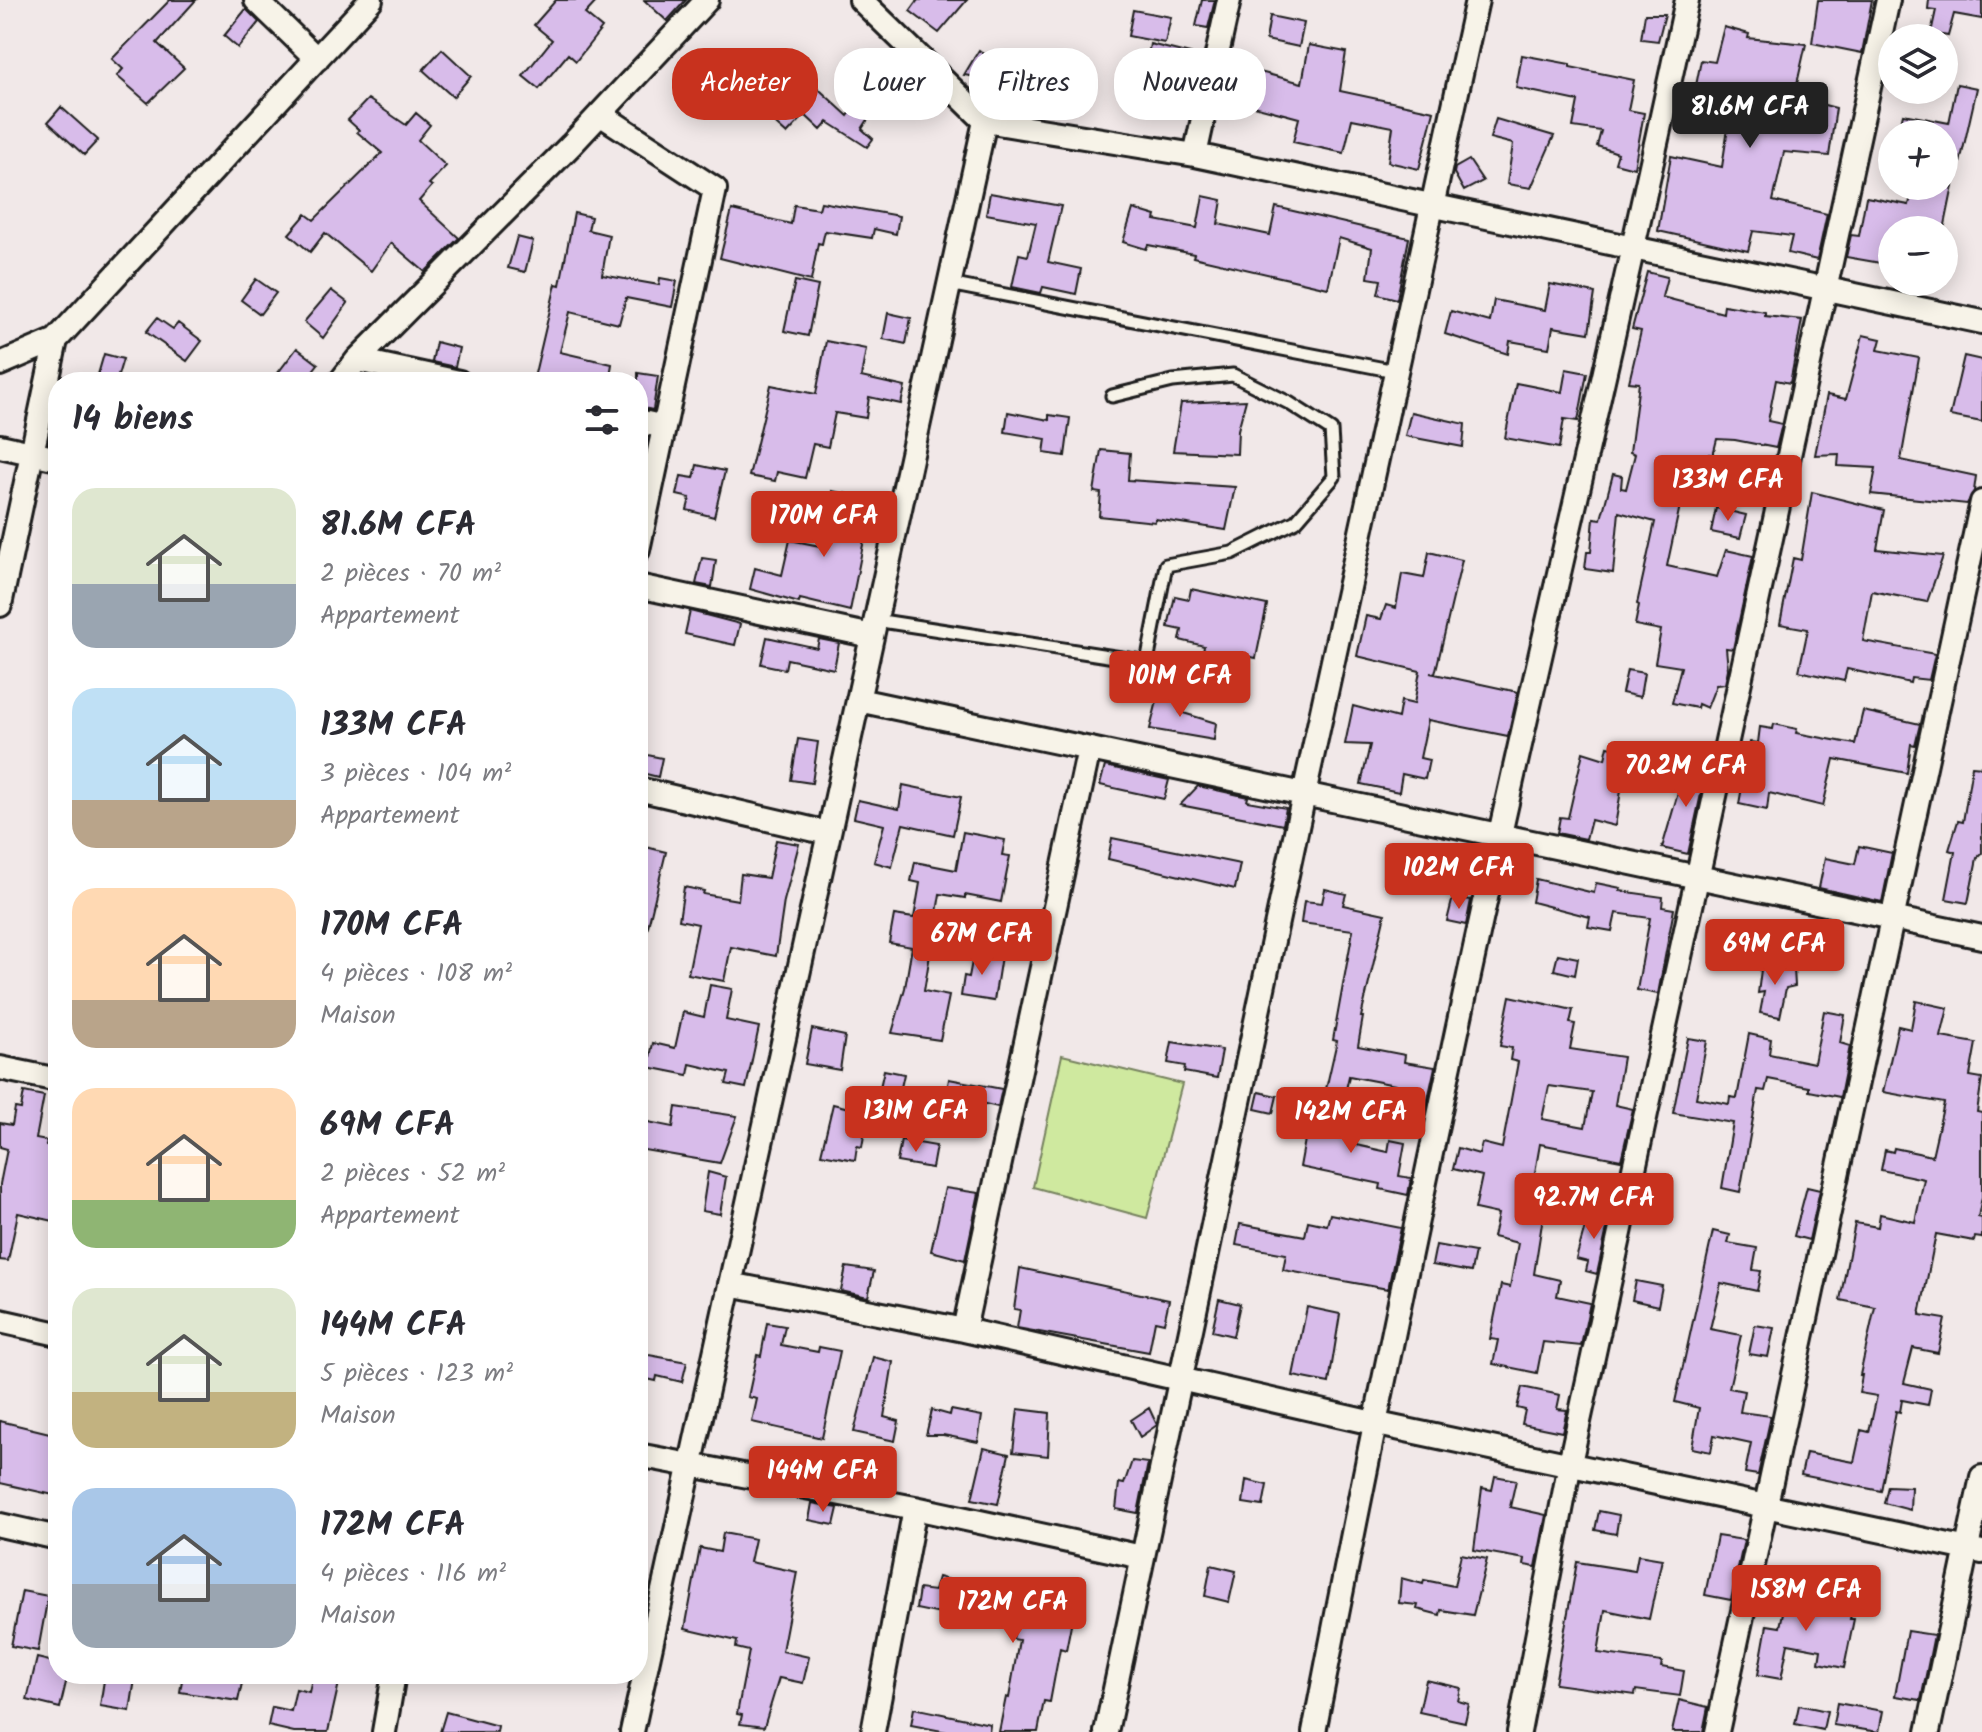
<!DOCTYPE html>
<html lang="fr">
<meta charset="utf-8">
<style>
:root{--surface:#fff;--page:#f7f7f7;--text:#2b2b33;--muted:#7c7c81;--accent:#c8321e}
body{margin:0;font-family:Kalam,sans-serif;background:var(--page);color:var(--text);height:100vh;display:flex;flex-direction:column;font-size:30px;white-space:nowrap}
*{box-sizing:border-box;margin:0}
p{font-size:26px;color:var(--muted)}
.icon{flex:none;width:44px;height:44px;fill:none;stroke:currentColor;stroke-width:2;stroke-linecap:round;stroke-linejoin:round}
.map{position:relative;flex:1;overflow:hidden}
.drawer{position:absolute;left:48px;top:372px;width:600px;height:1312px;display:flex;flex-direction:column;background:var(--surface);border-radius:32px;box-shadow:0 4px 20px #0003}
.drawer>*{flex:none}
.hud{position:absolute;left:672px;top:48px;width:760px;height:72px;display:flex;gap:16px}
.tools{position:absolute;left:1878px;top:24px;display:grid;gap:16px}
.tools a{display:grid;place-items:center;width:80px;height:80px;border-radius:50%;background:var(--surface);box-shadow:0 4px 20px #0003;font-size:40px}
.price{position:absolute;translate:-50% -68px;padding:0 18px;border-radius:8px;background:var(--accent);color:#fff;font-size:26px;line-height:52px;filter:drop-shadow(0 2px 4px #0008)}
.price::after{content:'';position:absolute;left:50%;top:48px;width:24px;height:18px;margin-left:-12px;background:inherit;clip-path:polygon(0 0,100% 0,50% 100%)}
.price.selected{background:#222;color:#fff}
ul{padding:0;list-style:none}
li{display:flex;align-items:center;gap:24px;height:200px;padding:0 24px}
li span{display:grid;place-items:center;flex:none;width:224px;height:160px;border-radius:24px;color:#555}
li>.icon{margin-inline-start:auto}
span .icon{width:96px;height:96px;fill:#fffc;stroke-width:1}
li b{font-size:34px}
h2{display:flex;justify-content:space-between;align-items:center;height:96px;padding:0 24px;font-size:34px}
.tag{padding:0 28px;border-radius:32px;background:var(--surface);box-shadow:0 4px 20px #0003;font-size:28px;line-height:72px}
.tag.selected{background:var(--accent);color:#fff}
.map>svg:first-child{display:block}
.green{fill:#cfe99f;stroke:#76825e;stroke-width:2}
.building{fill:#d8bcea;stroke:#1c1c1c;stroke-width:2;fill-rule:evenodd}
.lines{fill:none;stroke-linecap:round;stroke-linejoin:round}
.service-casing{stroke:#1c1c1c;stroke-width:17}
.minor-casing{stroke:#1c1c1c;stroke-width:28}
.service{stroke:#f7f3e8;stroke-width:11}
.minor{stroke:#f7f3e8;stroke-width:22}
</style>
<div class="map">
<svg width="1982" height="1732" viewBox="0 0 1982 1732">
<rect width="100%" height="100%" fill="#f1e8e8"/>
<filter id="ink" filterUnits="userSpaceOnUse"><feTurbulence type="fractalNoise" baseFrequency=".0125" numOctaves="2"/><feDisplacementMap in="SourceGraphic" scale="16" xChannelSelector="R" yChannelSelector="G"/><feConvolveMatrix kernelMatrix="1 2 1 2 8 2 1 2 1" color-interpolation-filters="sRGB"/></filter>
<g filter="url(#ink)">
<path class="green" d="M1062,1055L1182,1084L1147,1218L1033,1187Z"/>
<path class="building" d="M170,0H196L157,43L184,68L148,103L117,76L123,69L112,59Z
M556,0H598L585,14L602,28L576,61L568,54L539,89L523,76L552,40L534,25Z
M644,0H686L667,21Z
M918,0H967L939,33L910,11Z
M1202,0H1215L1208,28L1196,26Z
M1818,0H1872L1862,53L1812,43Z
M1929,0H1982V19L1954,14L1948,36L1931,33L1936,10L1928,9Z
M246,9L259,22L238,48L224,36Z
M1133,10L1171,17L1165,43L1128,36Z
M1645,14H1665L1658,41L1641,39Z
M1270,16L1304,23L1299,47L1266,40Z
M1724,27L1749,34L1748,38L1806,44L1794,97L1836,108L1829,156L1784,152L1773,201L1827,214L1817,260L1788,253L1792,236L1753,231L1748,251L1658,231L1671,156L1722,167L1731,108L1693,101L1701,60L1715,62Z
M1150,44L1202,57L1192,102L1141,93Z
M1309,45L1346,52L1340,91L1434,111L1419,169L1388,162L1393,127L1352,119L1344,153L1293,142L1299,118L1239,102L1248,69L1302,83Z
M442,49L471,76L453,97L423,70Z
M979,50L1025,85L964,75Z
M1522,55L1570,64V67L1634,80L1628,110L1644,113L1634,168L1615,163L1618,153L1597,146L1601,131L1573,127L1578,101L1516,88Z
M785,58L848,116L861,98L876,107L862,129L873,139L867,147L828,122L821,130L805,115L787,134L751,102L771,80L767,77Z
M1957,84L1977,88L1960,163L1944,160V134H1898L1903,114L1949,123Z
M721,88L739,101L725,118L708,105Z
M368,99L406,125L416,113L430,125L418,140L446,166L429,184L432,186L419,201L459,238L425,272L391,243L371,271L325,233L310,252L289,234L306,214L314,220L382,153L357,132L359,130L348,120Z
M61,107L98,140L84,155L48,122Z
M1496,119L1554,136L1531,188L1507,184L1513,144L1490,138Z
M1469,160L1483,181L1464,191L1454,173L1455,168Z
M1913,186H1953L1944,230H1892V265L1846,257L1851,235L1859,236L1866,197L1909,205Z
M990,193L1061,206L1048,262L1081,269L1076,294L1043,287L1041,293L1012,287L1019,254L1028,256L1036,223L986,214Z
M1203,196L1222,200L1218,224L1270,235L1276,207L1409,238L1397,299L1378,294L1381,280L1368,278L1372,248L1339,238L1328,288L1193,257L1194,254L1148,245L1146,249L1123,242L1133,209L1156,216L1155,220L1197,228Z
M821,202L899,216L896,234L874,229L872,238L825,231L822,244L818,243L811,281L720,258L732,210L791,224L794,205L819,209Z
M574,213L591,217L588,230L609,235L602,275L659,285L660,278L677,281L672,307L626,298L619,324L570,312L560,352L612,364L609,382H533L556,284L560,285Z
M517,237L533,241L525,272L508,268Z
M1647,272L1667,277L1662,297L1723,313L1724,305L1765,312V316L1802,320L1790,383L1776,380L1768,421L1782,424L1776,448L1735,440L1717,439L1713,455L1709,454L1701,504L1681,501L1667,566L1717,577L1726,550L1753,556L1733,649L1726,648L1728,669L1725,684L1716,685L1707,708L1698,704L1697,708L1672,703L1681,667L1655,663L1661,630L1635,625L1639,605L1637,604L1655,522L1619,512L1613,573L1585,569L1587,552H1591L1594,518L1601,519L1613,474L1622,476L1621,488L1626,489L1635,454L1630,452L1639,383L1629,382L1641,331L1632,329Z
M256,279L276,293L260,314L241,300Z
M795,281L818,286L808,336L784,331Z
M1550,284L1595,293L1589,333L1553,327L1549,348L1510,341L1508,354L1445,334L1451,311L1490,322L1494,300L1545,310Z
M331,290L348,303L323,338L304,322Z
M888,313L911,318L906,344L883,339Z
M157,318L173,329L178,323L202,341L187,361L146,332Z
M1863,335L1881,339L1878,350L1919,358L1901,460L1976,476L1974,491L1967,504L1871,494L1876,468L1838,466L1839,454L1815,455L1827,395L1846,399Z
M826,341L866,349L861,377L905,387L901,404L869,397L866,418L835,413L828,447L813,444L805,478L777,472L775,481L749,476L771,385L816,394Z
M436,342L459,348L455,367L432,362Z
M297,348L318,364L304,382H271Z
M104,354L123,359L116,382L97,378Z
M1964,356L1982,360V422L1950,416Z
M1566,369L1587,373L1578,421L1564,419L1559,448L1505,438L1516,383L1562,392Z
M638,373L658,376L653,410L638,407Z
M1246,400L1238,430L1237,454L1173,451L1181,403Z
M1008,412L1049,420V415L1070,418L1065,456L1044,453L1046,439L1005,432Z
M1411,412L1465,424L1463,447L1405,436Z
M1101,450L1130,453L1128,480L1235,487L1226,530L1155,519V522L1099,516L1101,493L1094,492Z
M697,465L725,471L714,517L687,510L690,498L677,495L681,476L694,478Z
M832,491L872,499L850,611L800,599L799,603L750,589L755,568L782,575L790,540L820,546Z
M1812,492L1884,510L1877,549L1943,556L1927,602L1872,591L1863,641L1935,654L1929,680L1911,678L1910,683L1847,669L1844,681L1799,671L1808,629L1780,624L1793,558L1801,560Z
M1716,508L1746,515L1740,538L1711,532Z
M1429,552L1462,560L1435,674L1430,673L1518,692L1508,736L1428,720L1420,758L1429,760L1425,779L1402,774L1399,792L1361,784L1370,745L1345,744L1353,706L1398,718L1401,701L1414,704L1420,671L1357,656L1366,616L1381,619L1386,605L1396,608L1402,574L1424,578Z
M702,558L716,560L712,587L696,584Z
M1191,589L1267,605L1256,658L1241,655L1238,674L1201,668L1204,646L1180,640L1182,630L1168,627L1175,596L1189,599Z
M690,611L740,624L735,645L685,634Z
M767,637L817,648L819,639L839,643L834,669L787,659L785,669L761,664Z
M1627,670L1644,673L1640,697L1622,693Z
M1159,693L1182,697L1180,712L1216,723L1214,740L1150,729Z
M1863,711L1920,724L1915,745L1911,744L1907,773L1834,759L1823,806L1769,793L1767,810L1739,804L1750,742L1758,743L1760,727L1773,729L1774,724L1797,729L1796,733L1855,744Z
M798,739L818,742L812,783L791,780Z
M1608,746L1628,750L1615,826L1591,820L1586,839L1557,833L1560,817L1568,818L1583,752L1605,759Z
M638,753L662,758L658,777L638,772Z
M1687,762L1707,766L1688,854L1662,848Z
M1105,766L1169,780L1164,799L1100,785Z
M1972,766L1982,767V853L1977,858L1968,903L1946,899L1955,852L1949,850L1958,821L1963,822Z
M903,785L961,797L953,835L903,824L892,867L874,862L884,825L854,818L858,800L899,809Z
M1198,786L1248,797L1247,801L1286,808L1283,825L1180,805Z
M963,832L1005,840L1002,855L1010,856L1001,902L965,895V898L940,894L924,991L949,996L940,1040L892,1033L905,988L912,947L889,943L894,915L914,918L920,883L911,881L915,862L956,870Z
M1112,838L1240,864L1235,889L1108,859Z
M776,840L799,844L784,901L776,956L731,947L724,981L688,974L698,924L679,920L684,887L704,891L703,894L738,900L741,874L768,878Z
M638,845L666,852L645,939H638Z
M1859,846L1892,853L1882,902L1819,888L1825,858L1855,864Z
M1536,879L1594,893L1596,883L1621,888L1620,891L1663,897L1662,907L1674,909L1658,994L1637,990L1650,918L1616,913L1612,931L1588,927L1590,917L1532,902Z
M1325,889L1346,894L1343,905L1385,914L1361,1017H1363L1358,1046L1405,1055L1404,1062L1435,1067L1423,1122L1411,1120L1416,1089L1349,1076L1345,1094L1326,1089L1337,1041L1333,1040L1353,930L1301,923L1304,901L1322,903Z
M1453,897L1471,900L1466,925L1447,921Z
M1004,916L1037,922L1030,957L997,951Z
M974,951L1001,956L994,1001L961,996L964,976L969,977Z
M1558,954L1578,958L1575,975L1554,970Z
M1762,962L1794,969L1795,986L1786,988L1780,1017L1760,1013L1764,992L1758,993Z
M710,985L732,989L726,1020L759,1027L746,1088L726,1084L729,1073L690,1064L688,1075L648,1067L653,1043L675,1048L683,1012L704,1017Z
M1510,996L1573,1010L1570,1023L1575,1024L1570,1049L1623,1057L1615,1105L1633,1109L1621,1160L1540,1144L1530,1201L1545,1204L1534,1274L1560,1280L1557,1296L1590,1303L1581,1346L1543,1342L1537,1373L1493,1364L1498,1340L1490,1339L1501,1285L1510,1287L1518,1243L1493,1237L1498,1214L1475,1209L1482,1176L1453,1169L1458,1148L1479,1154L1482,1143L1502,1148L1518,1062L1510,1060L1512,1048L1500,1046ZM1549,1086L1592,1092L1585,1127L1542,1119Z
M1916,1001L1948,1008L1941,1037L1976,1043L1970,1076L1982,1078L1977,1112L1982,1113V1197L1978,1217L1982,1218V1238L1975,1237L1974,1241L1936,1234L1920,1315L1945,1319L1938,1353L1913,1348L1904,1383L1931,1389L1928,1405L1902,1400L1900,1412L1896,1411L1881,1491L1801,1475L1806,1453L1854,1462L1861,1430L1869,1432L1877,1396L1859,1393L1862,1375H1860L1875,1307L1840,1300L1855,1223L1878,1227L1880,1214L1915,1222L1924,1179L1881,1170L1885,1150L1893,1152L1894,1148L1932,1156L1944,1103L1883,1092L1898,1026L1911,1029Z
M1824,1011L1845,1015L1840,1043L1850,1046L1840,1097L1809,1091V1087L1768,1079L1765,1091L1758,1090L1740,1192L1722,1188L1733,1123L1673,1113L1688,1038L1707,1041L1696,1098L1729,1104L1730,1097L1737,1098L1749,1034L1771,1039L1769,1054L1814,1063Z
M812,1029L845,1036L840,1070L805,1064Z
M1172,1042L1222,1050L1217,1078L1184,1072L1185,1066L1168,1063Z
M884,1070L904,1074L894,1119L914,1124L911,1137L865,1130L862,1147L857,1146L855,1160L821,1154L833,1104L865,1112L867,1107L875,1109Z
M949,1079L1002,1089L998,1107L946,1095Z
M24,1092L44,1096L36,1139L47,1141L46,1145L58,1148V1222L18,1213L8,1261L0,1260V1184L7,1149L0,1147V1123L12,1125L15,1108L21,1109Z
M1259,1092L1277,1096L1273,1113L1255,1109Z
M676,1107L737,1116L720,1163L638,1149V1120L673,1127Z
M1311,1107L1336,1112L1333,1127L1359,1132L1356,1145L1388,1152L1390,1140L1405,1143L1399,1176L1411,1178L1408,1195L1380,1189L1381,1184L1300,1167Z
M901,1140L936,1146L932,1168L897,1162Z
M708,1172L726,1177L720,1214L702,1211Z
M1807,1187L1820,1190L1809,1240L1794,1236Z
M945,1188L979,1193L965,1260L931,1251Z
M1597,1208L1611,1210L1597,1274L1586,1271L1588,1262L1576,1259L1585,1227L1594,1229Z
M1330,1214L1401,1228L1388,1289L1283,1270L1286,1254L1236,1245L1240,1224L1305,1236L1308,1221L1327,1225Z
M1713,1231L1730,1235L1728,1243L1757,1248L1753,1270L1761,1271L1757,1291L1721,1283L1710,1329L1741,1335L1729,1388L1744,1391L1740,1412L1771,1416L1758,1475L1745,1473L1751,1443L1714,1435L1711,1452L1692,1448L1699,1408L1675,1402Z
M1436,1245L1475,1252L1471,1272L1432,1265Z
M846,1267L874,1271L868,1297L841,1291Z
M1020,1268L1169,1300L1164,1323L1155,1321L1149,1352L1017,1328L1020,1310L1014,1309Z
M1636,1281L1662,1286L1658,1306L1632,1300Z
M1219,1299L1240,1304L1233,1336L1212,1331Z
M1307,1307L1340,1314L1329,1383L1293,1376Z
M767,1323L785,1326L781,1345L818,1352L819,1347L840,1351L822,1438L752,1422L757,1399L748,1397L757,1355L761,1356Z
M1755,1325L1774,1328L1768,1357L1749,1354Z
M638,1353L687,1362L682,1382L657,1376L656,1381L638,1377Z
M873,1357L893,1362L884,1417L899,1421L895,1441L854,1432Z
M1522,1387L1560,1395L1557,1409L1567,1410L1562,1432L1522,1424L1525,1410L1517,1408Z
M1149,1408L1157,1425L1140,1437L1131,1420Z
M1018,1409L1050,1413L1048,1456L1013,1452Z
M932,1410L950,1415L951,1410L982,1416L978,1442L943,1435H926Z
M0,1421L58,1435V1496L0,1483Z
M984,1448L1009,1454L998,1504L972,1499Z
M1132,1461L1148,1463L1138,1513L1116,1509L1119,1483L1124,1484Z
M1495,1476L1516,1480L1510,1507L1546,1515L1536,1567L1524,1565L1525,1559L1474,1550L1482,1488L1492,1490Z
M1246,1480L1267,1485L1263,1506L1243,1503Z
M1888,1486L1911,1487L1910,1510L1884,1503Z
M812,1503L838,1508L834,1525L809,1520Z
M1599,1511L1619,1515L1616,1534L1595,1530Z
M723,1533L755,1539L750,1562L797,1572L782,1651L809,1657L803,1683L779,1678L764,1727L740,1724L742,1715L737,1714L749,1651L736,1648L737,1641L685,1629L700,1548L720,1552Z
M1717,1536L1744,1540L1731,1600L1705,1595Z
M1461,1554L1487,1559L1473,1615L1441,1610L1440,1615L1417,1609L1418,1605L1399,1603L1401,1578L1423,1584L1424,1580L1454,1586Z
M1638,1555L1662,1559L1649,1619L1605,1610L1598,1653L1662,1662L1661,1667L1684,1671L1680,1696L1636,1690L1635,1695L1555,1684L1577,1562L1635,1571Z
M1211,1565L1236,1571L1229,1602L1205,1596Z
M938,1577L971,1586L969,1599L1019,1608L1021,1598L1074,1609L1066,1650L1060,1648L1050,1702L1044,1701L1038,1732H999L1006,1697L1009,1698L1019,1640L1013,1639L1015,1629L916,1609L919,1589L934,1591Z
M1794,1582L1815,1587L1811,1605L1851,1615L1850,1619H1854L1844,1668L1819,1663L1821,1650L1788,1644L1781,1679L1758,1675L1767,1625L1780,1627L1785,1603L1788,1604Z
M22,1591L48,1596L38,1651L11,1646Z
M1907,1631L1934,1635L1921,1700L1895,1696Z
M37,1658L58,1663V1674H68L60,1708L27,1700Z
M105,1674L135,1679L130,1711L100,1706Z
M183,1674H244L238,1701L180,1692Z
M313,1674H341L328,1732H294L268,1726L272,1707L291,1711L296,1689L309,1692Z
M1426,1680L1461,1688L1458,1701L1469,1704L1465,1722L1419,1712Z
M1679,1700L1708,1707L1703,1732H1672Z
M1837,1703L1883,1711L1879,1732L1833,1725Z
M1799,1705L1827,1711L1823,1730L1795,1724Z
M914,1708L990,1724L989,1732H947L911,1725Z
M446,1712L498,1726L497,1732H440Z"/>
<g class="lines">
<defs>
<path id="service" d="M949,284L1395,371
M875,620L1147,662L1166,565L1232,553L1296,521L1334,477L1331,430L1289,403L1233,375L1173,381L1112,396"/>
<path id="minor" d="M256,0L317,59
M861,0L985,121L1195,155L1982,322
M600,114L715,189L638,550
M1195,155L1229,0
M357,360L459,382
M0,364L56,340
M340,382L357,360L571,145L707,0
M638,421L664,427
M0,446L58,459
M638,586L872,636
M0,605L56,340L371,0
M858,700L1982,937
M638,789L828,833
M0,1068L58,1080
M730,1284L964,1330L1373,1423L1982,1552
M0,1321L58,1334
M964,1330L1089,749
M638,1455L915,1508L1142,1557
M0,1525L58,1538
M384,1732L394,1674
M632,1732L985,121
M873,1732L915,1508
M1106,1732L1304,794L1477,0
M1314,1732C1372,1432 1434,1132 1500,834C1562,556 1628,279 1687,0
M1519,1732L1570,1463L1888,0
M1717,1732L1982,502
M1928,1732L1982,1477"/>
</defs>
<use href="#service" class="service-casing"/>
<use href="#minor" class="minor-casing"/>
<use href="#service" class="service"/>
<use href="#minor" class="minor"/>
</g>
</g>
</svg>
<div class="tools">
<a><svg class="icon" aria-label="layers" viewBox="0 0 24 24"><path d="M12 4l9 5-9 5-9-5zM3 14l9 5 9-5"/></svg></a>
<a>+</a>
<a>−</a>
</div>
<b class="price selected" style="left:1750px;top:150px">81.6M CFA</b>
<b class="price" style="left:1728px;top:523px">133M CFA</b>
<b class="price" style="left:824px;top:559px">170M CFA</b>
<b class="price" style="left:1180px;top:719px">101M CFA</b>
<b class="price" style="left:1686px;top:809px">70.2M CFA</b>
<b class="price" style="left:1459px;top:911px">102M CFA</b>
<b class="price" style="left:982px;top:977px">67M CFA</b>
<b class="price" style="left:1775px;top:987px">69M CFA</b>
<b class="price" style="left:916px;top:1154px">131M CFA</b>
<b class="price" style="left:1351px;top:1155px">142M CFA</b>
<b class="price" style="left:1594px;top:1241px">92.7M CFA</b>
<b class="price" style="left:823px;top:1514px">144M CFA</b>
<b class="price" style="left:1806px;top:1633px">158M CFA</b>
<b class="price" style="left:1013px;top:1645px">172M CFA</b>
<div class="hud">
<a class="tag selected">Acheter</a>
<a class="tag">Louer</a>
<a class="tag">Filtres</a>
<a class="tag">Nouveau</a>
</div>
<section class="drawer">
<h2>14 biens<svg class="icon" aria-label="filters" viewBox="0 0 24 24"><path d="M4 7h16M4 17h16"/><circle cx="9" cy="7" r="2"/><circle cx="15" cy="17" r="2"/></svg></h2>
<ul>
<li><span style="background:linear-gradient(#dfe7d0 60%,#9aa5b1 0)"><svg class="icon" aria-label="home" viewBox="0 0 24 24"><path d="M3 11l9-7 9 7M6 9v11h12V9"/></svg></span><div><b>81.6M CFA</b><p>2 pièces · 70 m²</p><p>Appartement</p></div></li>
<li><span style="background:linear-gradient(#bfe0f5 70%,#b9a48a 0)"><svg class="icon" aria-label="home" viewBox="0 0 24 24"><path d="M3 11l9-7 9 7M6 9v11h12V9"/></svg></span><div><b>133M CFA</b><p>3 pièces · 104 m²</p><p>Appartement</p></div></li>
<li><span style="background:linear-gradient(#ffd9b3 70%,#b9a48a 0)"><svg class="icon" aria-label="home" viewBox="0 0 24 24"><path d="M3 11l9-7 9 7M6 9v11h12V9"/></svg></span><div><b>170M CFA</b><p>4 pièces · 108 m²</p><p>Maison</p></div></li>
<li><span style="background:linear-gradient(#ffd9b3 70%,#8fb573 0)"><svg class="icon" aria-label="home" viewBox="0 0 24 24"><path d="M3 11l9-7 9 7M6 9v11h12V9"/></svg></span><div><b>69M CFA</b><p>2 pièces · 52 m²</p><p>Appartement</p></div></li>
<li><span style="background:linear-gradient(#dfe7d0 65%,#c2b280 0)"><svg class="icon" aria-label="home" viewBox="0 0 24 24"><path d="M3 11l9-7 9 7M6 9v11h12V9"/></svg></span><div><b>144M CFA</b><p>5 pièces · 123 m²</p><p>Maison</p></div></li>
<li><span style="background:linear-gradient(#a9c7e8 60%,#9aa5b1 0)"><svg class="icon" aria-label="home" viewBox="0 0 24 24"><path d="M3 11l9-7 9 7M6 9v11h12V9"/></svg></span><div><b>172M CFA</b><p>4 pièces · 116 m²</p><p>Maison</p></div></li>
</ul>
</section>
</div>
